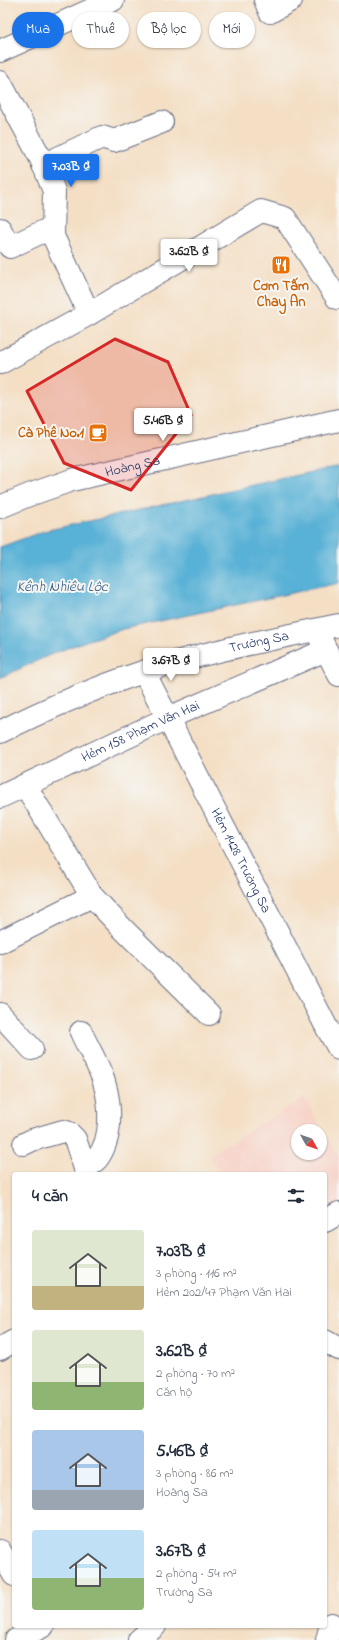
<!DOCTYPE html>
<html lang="vi">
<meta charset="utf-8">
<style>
:root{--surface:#fff;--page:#f2f2f3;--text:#1f2937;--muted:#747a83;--accent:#1a73e8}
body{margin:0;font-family:"Indie Flower",sans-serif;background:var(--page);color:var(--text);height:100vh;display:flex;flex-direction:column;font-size:15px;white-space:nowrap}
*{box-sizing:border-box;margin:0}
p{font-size:13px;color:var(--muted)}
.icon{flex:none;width:22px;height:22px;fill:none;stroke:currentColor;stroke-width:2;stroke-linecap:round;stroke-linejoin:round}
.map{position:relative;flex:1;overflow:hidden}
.details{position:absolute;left:12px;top:1172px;width:315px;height:456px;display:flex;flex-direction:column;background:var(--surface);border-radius:4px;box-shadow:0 1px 3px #0004}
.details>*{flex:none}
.hud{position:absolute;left:12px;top:12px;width:315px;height:36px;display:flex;gap:8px}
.needle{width:26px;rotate:130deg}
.controls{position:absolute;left:291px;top:1124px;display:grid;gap:8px}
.controls a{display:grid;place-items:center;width:36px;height:36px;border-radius:50%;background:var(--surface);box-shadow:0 1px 3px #0004;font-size:20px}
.price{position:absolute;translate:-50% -34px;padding:0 9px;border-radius:4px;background:#fff;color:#222;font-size:13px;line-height:26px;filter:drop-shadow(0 1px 2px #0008)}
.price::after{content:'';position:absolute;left:50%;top:24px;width:12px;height:9px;margin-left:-6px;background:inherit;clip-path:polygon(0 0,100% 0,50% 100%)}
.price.active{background:var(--accent);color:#fff}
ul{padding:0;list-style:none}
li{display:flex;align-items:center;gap:12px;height:100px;padding:0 20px}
li span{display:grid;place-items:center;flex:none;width:112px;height:80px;border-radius:4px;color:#555}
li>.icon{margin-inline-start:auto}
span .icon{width:48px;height:48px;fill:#fffc;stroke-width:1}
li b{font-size:17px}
h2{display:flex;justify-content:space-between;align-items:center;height:48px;padding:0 20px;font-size:17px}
.pill{padding:0 14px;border-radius:18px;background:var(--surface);box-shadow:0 1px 3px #0004;font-size:14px;line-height:36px}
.pill.active{background:var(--accent);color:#fff}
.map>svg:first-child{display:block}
.built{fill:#f7d1c6;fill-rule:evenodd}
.water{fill:#59b1d6;stroke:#3a709a}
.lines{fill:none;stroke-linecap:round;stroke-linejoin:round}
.minor-casing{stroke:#676d82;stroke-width:24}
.minor{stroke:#fff;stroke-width:22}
.marked{fill:#d62828;fill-opacity:0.2;stroke:#d62828;stroke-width:3;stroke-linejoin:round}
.labels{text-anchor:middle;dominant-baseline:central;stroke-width:4;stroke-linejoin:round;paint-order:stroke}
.food-label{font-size:14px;font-weight:bold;fill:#c56008;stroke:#f6f6f2}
.street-label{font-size:14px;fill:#1b2f5e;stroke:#f6f6f2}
.water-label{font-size:15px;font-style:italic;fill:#2e5682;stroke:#f6f6f2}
</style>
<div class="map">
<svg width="339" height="1640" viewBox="0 0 339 1640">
<rect width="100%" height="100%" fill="#f6f6f2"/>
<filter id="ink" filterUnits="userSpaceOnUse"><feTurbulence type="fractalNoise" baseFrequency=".025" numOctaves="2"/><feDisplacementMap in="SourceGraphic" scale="8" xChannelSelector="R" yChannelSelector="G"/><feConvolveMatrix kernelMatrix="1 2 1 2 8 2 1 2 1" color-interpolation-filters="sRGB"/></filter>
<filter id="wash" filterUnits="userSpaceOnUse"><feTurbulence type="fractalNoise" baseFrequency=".012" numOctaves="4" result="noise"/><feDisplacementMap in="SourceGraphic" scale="16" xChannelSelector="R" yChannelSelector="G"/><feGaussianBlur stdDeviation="0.9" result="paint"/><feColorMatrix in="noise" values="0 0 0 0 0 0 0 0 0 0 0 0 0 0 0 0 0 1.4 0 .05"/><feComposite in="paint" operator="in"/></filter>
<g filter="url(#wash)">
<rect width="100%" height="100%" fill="#f4dfc5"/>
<path class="built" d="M304,1098L339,1157V1205L325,1213V1174H220L209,1155ZM298,1131H320V1153H298Z"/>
<path class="water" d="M339,466V583L123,629L86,641L54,653L0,678V547L44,531Z"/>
</g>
<g filter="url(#ink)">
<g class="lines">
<defs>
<g id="minor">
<path d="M265,0L270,12L291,0"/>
<path d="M0,51L113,0"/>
<path d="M0,82L41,159L54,191L53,236L89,314"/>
<path d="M43,165L102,137L114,141L162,122"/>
<path d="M0,229L10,247L44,231L53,236"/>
<path d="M0,363L89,314L261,211L285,218L337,298H339"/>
<path id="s1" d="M0,507L29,495L72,480L339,420"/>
<path d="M320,638L339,675"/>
<path id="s2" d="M144,672L327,1028L339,1049"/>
<path id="s3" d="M0,732C46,709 94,688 143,672C207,651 273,639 339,625"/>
<path d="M25,785L92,896L122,928L209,1014"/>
<path id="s4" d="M0,797L168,718L326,650"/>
<path d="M0,942L92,896"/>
<path d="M0,1014L32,1049"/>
<path d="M81,1032C88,1048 99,1065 104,1082C111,1105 113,1138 97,1159C94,1162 89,1165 85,1168"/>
<path d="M24,1144L32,1140L63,1131L69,1133L75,1139L87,1174"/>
<path d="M325,1221L339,1213"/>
<path d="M325,1341L339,1349"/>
<path d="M0,1349L14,1341"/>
<path d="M0,1551L14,1575"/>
<path d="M16,1640L43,1626"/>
<path d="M139,1640L155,1626"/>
<path d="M327,1640L331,1624"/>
</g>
</defs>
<use href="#minor" class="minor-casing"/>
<use href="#minor" class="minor"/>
</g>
</g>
<path class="marked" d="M115,339L168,362L191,415L131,490L64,463L27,391Z"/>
<defs>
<symbol id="restaurant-square" viewBox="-11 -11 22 22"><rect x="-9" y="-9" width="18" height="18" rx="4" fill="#e8710a" stroke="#f6f6f2"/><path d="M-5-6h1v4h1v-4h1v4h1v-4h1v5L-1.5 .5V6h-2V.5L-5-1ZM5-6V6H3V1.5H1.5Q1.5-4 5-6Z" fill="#fff"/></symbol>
<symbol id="cafe-square" viewBox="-11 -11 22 22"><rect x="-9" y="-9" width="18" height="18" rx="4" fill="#e8710a" stroke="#f6f6f2"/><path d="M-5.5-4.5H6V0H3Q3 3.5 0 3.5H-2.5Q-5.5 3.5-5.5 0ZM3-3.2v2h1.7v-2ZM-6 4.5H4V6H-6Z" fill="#fff"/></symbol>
</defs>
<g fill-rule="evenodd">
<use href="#restaurant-square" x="270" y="254" width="22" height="22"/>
<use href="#cafe-square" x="87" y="422" width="22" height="22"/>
</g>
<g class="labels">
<g class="food-label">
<text x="281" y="286">Cơm Tấm<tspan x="281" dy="16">Chay An</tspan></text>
<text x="84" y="433" text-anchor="end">Cà Phê No.1</text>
</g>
<g class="street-label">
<text stroke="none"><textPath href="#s1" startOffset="139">Hoàng Sa</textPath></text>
<text stroke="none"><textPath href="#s3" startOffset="275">Trường Sa</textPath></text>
<text stroke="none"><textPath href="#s4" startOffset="155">Hẻm 158 Phạm Văn Hai</textPath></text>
<text stroke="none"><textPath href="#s2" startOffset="212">Hẻm 1428 Trường Sa</textPath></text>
</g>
<g class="water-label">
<text x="62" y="587">Kênh Nhiêu Lộc</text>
</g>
</g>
</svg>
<div class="controls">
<a><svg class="needle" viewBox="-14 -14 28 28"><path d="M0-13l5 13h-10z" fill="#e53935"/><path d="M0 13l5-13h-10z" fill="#747a83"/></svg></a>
</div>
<b class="price active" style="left:71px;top:188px">7.03B ₫</b>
<b class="price" style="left:189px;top:273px">3.62B ₫</b>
<b class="price" style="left:163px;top:442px">5.46B ₫</b>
<b class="price" style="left:171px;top:682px">3.67B ₫</b>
<div class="hud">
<a class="pill active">Mua</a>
<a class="pill">Thuê</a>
<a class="pill">Bộ lọc</a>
<a class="pill">Mới</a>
</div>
<section class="details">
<h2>4 căn<svg class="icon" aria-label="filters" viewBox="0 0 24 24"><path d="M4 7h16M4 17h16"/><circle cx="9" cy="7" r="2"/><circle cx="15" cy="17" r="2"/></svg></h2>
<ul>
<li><span style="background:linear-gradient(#dfe7d0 70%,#c2b280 0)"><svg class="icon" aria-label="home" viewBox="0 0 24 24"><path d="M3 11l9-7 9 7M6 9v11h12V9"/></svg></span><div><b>7.03B ₫</b><p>3 phòng · 116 m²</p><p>Hẻm 202/47 Phạm Văn Hai</p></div></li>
<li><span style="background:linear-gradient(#dfe7d0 65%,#8fb573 0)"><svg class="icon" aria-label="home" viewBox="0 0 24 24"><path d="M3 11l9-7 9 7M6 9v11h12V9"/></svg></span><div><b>3.62B ₫</b><p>2 phòng · 70 m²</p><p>Căn hộ</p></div></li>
<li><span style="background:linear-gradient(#a9c7e8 75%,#9aa5b1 0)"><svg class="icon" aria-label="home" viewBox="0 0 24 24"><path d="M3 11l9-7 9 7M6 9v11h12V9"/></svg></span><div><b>5.46B ₫</b><p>3 phòng · 86 m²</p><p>Hoàng Sa</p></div></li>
<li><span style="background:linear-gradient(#bfe0f5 60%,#8fb573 0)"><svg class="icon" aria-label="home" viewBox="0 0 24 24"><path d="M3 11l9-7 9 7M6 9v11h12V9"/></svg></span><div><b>3.67B ₫</b><p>2 phòng · 54 m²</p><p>Trường Sa</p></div></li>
</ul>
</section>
</div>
